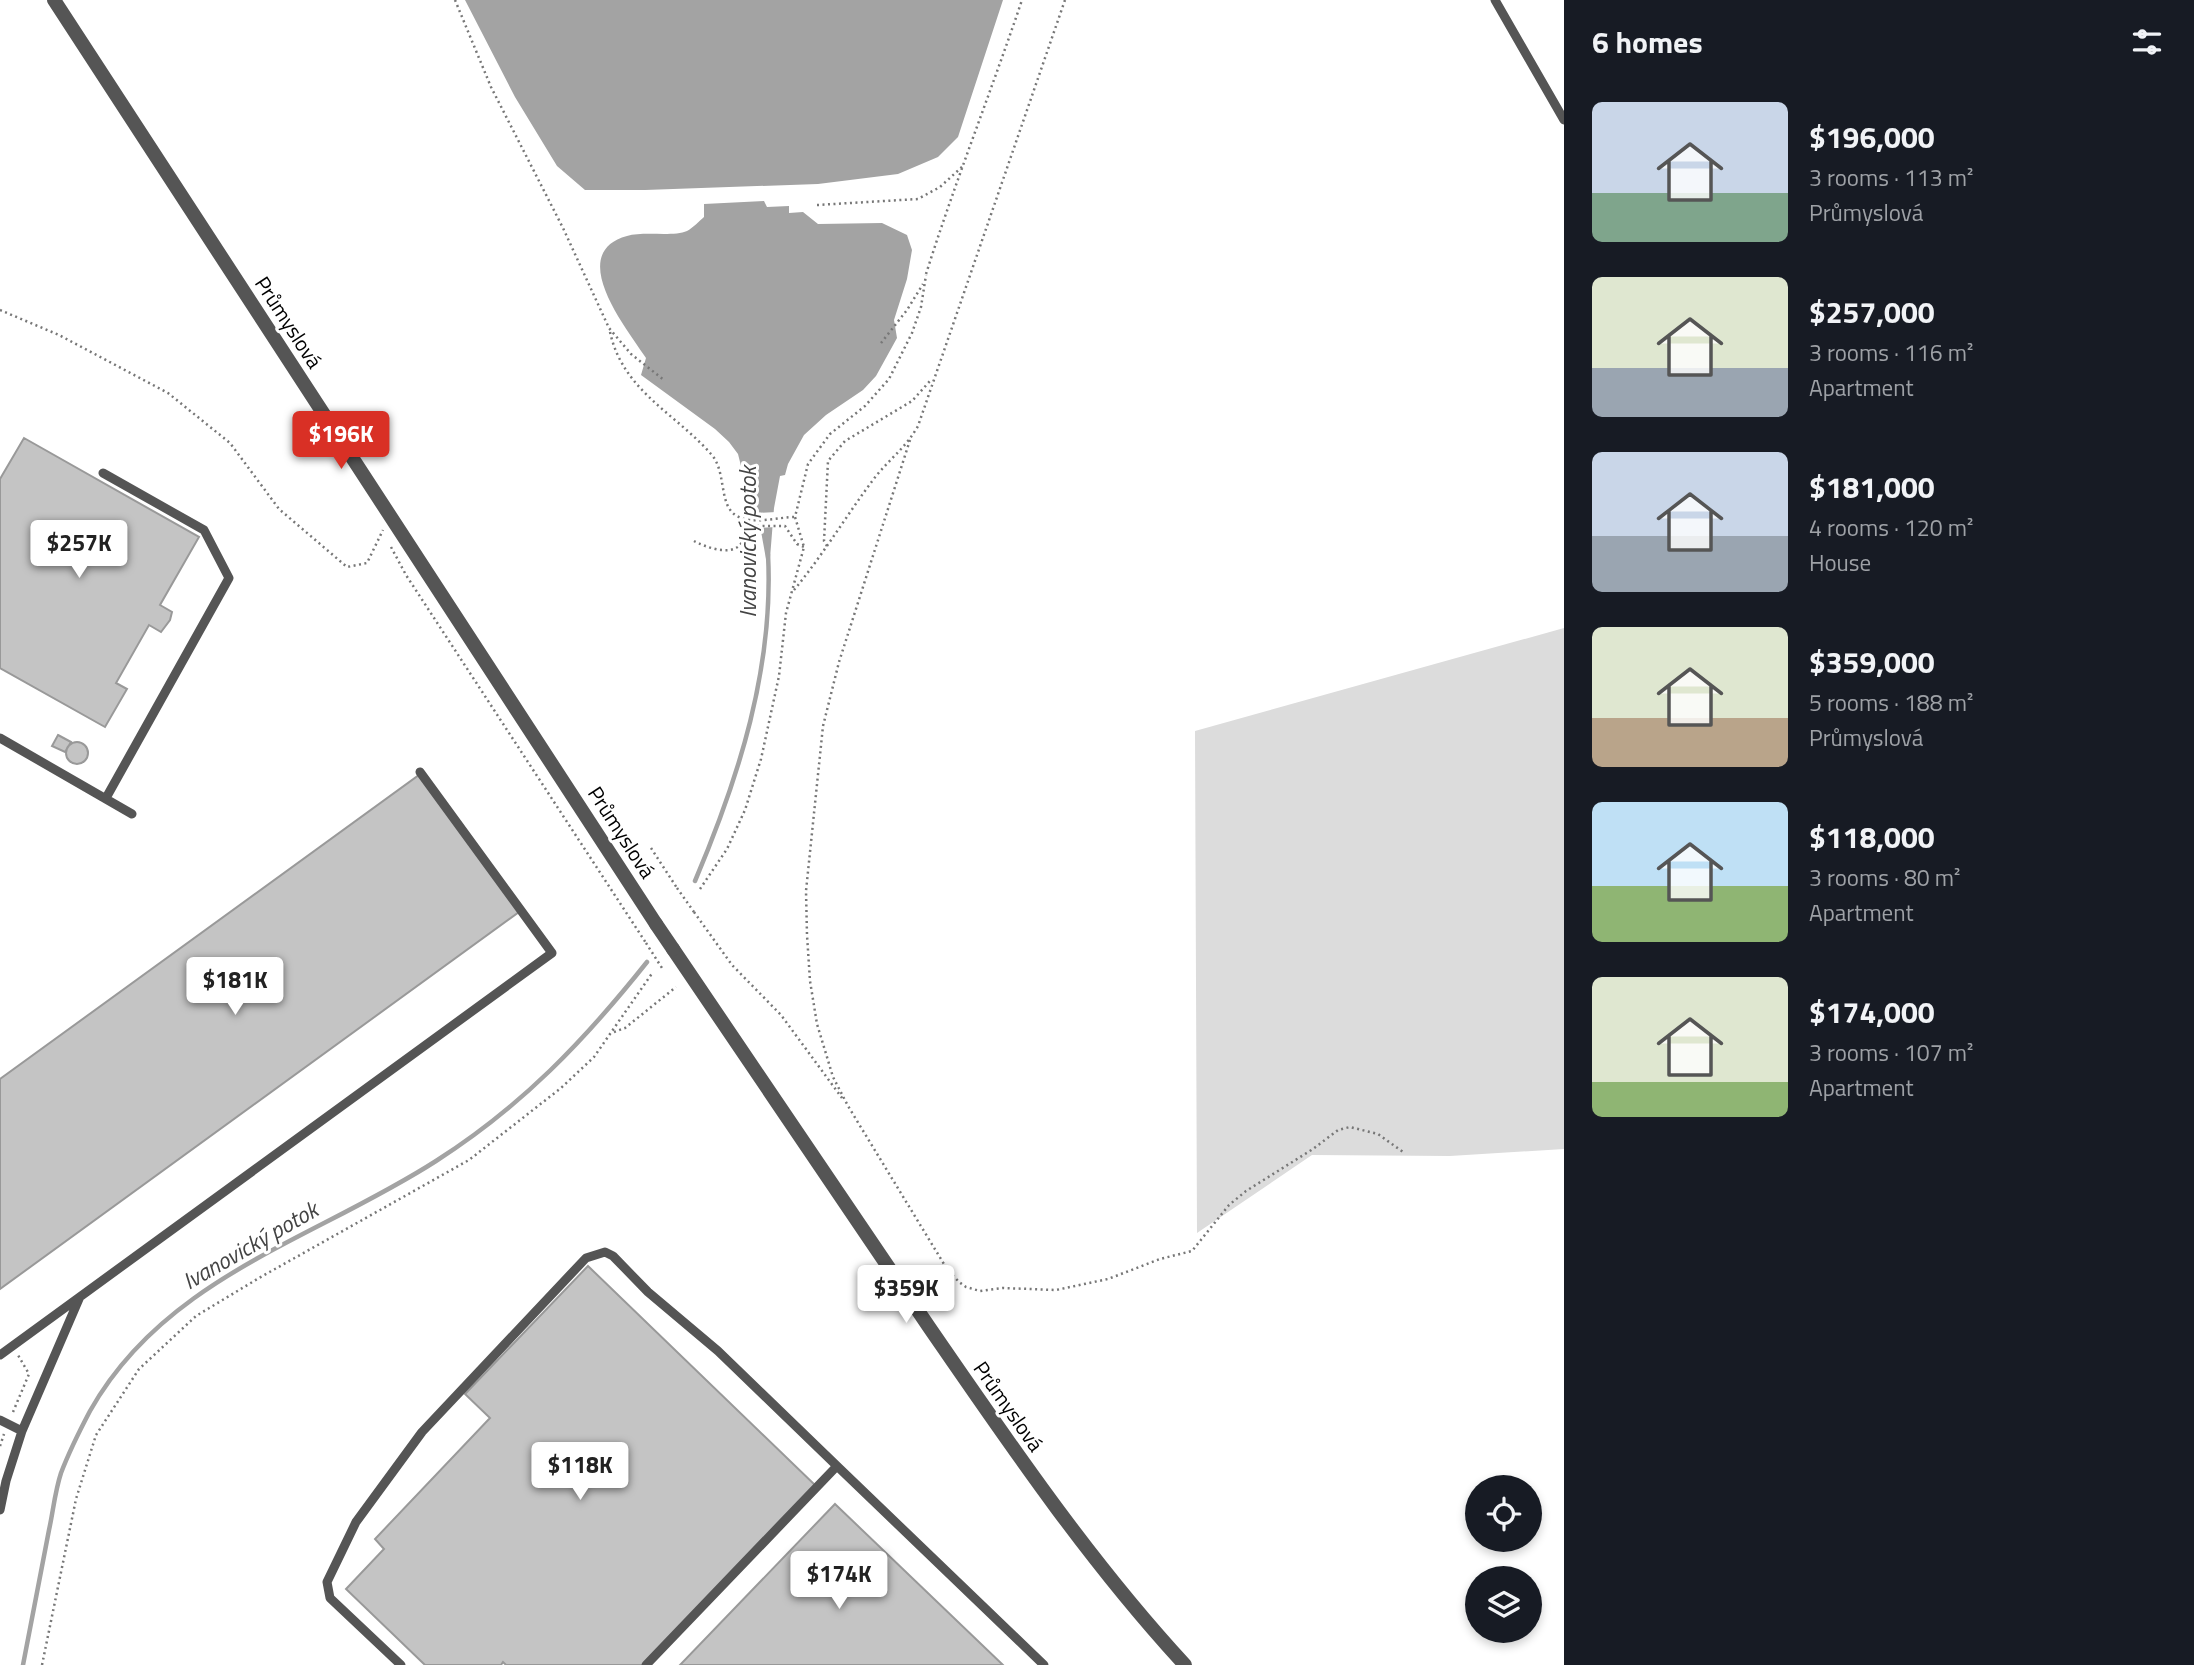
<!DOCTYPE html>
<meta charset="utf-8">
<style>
:root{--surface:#171b24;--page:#242831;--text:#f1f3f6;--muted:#9ea1a6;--accent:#d93025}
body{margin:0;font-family:"Titillium Web",sans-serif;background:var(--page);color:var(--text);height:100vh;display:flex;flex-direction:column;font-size:26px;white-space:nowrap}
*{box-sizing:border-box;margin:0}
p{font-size:23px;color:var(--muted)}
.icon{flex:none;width:38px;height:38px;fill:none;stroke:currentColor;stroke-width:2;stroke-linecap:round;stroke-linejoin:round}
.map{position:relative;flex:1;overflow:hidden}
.details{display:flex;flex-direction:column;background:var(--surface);width:630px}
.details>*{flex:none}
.fabs{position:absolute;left:1465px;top:1475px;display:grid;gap:14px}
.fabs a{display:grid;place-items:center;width:77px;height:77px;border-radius:50%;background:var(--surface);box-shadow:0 4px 10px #0003;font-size:35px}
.price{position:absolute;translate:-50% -60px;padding:0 16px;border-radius:7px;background:#fff;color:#222;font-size:23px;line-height:46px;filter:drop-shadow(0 2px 4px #0008)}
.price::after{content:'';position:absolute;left:50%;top:42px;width:21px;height:16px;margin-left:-10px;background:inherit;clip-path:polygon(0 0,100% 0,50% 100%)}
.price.active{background:var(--accent);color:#fff}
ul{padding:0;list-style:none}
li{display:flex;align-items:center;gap:21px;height:175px;padding:0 28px}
li span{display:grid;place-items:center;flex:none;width:196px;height:140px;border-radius:10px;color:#555}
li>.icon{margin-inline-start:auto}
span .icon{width:84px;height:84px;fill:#fffc;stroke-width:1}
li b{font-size:30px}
h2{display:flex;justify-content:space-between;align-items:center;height:84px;padding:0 28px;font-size:30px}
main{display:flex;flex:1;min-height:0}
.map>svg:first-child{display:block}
.green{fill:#dcdcdc}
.water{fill:#a3a3a3}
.pier{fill:#fff}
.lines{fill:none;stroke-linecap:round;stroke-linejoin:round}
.stream{stroke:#a3a3a3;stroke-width:4.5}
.building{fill:#c4c4c4;stroke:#999;stroke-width:2}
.path{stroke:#777;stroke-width:2.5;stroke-dasharray:2 3.5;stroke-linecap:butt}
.service{stroke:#555;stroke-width:9}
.minor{stroke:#555;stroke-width:14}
.path-bridge{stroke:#777;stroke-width:2.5;stroke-dasharray:2 3.5;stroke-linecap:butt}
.minor-bridge{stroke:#555;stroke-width:14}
.labels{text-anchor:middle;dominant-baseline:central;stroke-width:6;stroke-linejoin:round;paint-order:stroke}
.street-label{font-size:21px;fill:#000;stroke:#fff}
.water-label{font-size:23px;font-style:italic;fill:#444;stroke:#fff}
</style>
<main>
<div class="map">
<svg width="1564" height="1665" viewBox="0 0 1564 1665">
<rect width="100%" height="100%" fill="#fff"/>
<path class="green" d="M1564,628V1149L1450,1156L1312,1155L1197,1233L1195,731Z"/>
<path class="water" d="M465,0H1003L958,137L938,157L898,174L818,184L645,190H585L557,166L515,97Z
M764,201L767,207L789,206V213L803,212L818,224L882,223L907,235L912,250L907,279L894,320L897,338L876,376L863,390L826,415L804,435L788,464L785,475L780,476L774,508L770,558L766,559L757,509L748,478H744L738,454L729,442L715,429L641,375L646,358C627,329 565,253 627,236C643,231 674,237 687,231C693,228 699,221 704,217V204Z"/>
<path class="pier" d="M777,512V527L757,528L754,513Z"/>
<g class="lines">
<path class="stream" d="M695,881C739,777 774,668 768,554
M23,1665C32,1620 40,1575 49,1530C53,1512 55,1491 61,1473C69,1452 80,1430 90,1411C165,1277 315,1239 436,1161C522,1106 584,1041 647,962"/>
</g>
<path class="building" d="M24,438L199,537L160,605L172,612L170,620L161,632L149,625L116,683L127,689L105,727L0,668V479Z
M58,735L71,742L65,752L52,746Z
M66 753a11 11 0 1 1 22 0a11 11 0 1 1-22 0Z
M419,775L519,912L0,1289V1079Z
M588,1266L816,1486L644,1665H506L503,1662L501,1665H425L346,1589L384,1549L375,1539L490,1418L465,1394Z
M835,1504L1003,1665H680Z"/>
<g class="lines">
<path class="path" d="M455,0L491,87L563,228L609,328L631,354L664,380
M817,205L918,199L940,187L963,166
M926,274C955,182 991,92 1022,0
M0,310L59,335L168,393L230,443L279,509L347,567L367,563L383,530
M610,332C623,391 675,413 711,454C727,471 718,506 737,516C751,525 779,517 795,517
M881,343L907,310L923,284
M910,440L839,662L823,726L806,891L807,935L810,981L817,1024L833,1077L848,1106L947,1269L959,1282L966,1287L980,1291L1003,1288L1056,1290L1108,1279L1160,1259L1192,1251L1229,1205L1246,1191L1313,1149L1338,1130L1350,1127L1378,1134L1403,1152
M694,541C705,547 730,556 740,545C743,542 745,533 747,529L755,526H785L797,544L804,547
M827,546L824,541L828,461L845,441L912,401L930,381
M391,547L406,575L646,943
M794,590C823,555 846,516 873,480C887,461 906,448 918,426L1065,0
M651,848L677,888
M700,889L727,849L745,810L761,759L779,676L786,613L804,547L795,517L808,464L830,434L865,406L889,379L912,333L921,307L926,275
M694,912L732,965L781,1015L842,1098
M614,1032L625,1028L676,987
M13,1412L29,1374L18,1355
M0,1446L4,1434
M42,1665L76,1499L96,1435L139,1369L196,1316L259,1278L469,1160L561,1088L594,1057L653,972"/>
<path class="service" d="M1495,0L1564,120
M103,473L204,530L229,578L106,798
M0,738L132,814
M0,1355L552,953L420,772
M0,1420L22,1431L6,1481L0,1510
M22,1431L79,1299
M401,1665L330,1598L327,1582L356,1522L422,1432L586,1258L605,1252L613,1256L648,1292L718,1351L837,1466
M646,1665L837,1466L1044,1665"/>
<path class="minor" d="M54,0L656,924
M673,949C758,1075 843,1201 929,1327C1009,1443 1089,1561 1185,1665"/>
<path class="path-bridge" d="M677,888L694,912
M646,943L662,968"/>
<path class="minor-bridge" d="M656,924L673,949"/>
</g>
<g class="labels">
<g class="street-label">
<text transform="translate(289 322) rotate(57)">Průmyslová</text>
<text transform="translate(622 832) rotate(57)">Průmyslová</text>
<text transform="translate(1009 1406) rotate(55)">Průmyslová</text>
</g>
<g class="water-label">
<text transform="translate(747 542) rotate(-90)">Ivanovický potok</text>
<text transform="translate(250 1245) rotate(-30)">Ivanovický potok</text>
</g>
</g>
</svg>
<div class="fabs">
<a><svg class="icon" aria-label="locate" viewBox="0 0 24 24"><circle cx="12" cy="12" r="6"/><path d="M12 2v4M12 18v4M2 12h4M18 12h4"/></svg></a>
<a><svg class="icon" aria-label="layers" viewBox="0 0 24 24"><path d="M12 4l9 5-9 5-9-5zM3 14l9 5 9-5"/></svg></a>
</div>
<b class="price active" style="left:341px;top:471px">$196K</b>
<b class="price" style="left:79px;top:580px">$257K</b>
<b class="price" style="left:235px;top:1017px">$181K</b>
<b class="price" style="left:906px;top:1325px">$359K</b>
<b class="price" style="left:580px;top:1502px">$118K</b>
<b class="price" style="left:839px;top:1611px">$174K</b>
</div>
<section class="details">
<h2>6 homes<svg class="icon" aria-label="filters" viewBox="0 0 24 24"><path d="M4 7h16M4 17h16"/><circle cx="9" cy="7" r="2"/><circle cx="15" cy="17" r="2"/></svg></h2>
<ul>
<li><span style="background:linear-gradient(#c9d6e8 65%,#7fa58c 0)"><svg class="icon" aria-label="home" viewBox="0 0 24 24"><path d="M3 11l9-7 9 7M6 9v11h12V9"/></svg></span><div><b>$196,000</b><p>3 rooms · 113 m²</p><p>Průmyslová</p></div></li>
<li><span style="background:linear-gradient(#dfe7d0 65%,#9aa5b1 0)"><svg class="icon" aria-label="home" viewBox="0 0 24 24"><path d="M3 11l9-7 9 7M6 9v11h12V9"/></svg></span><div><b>$257,000</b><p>3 rooms · 116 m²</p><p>Apartment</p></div></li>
<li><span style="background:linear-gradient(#c9d6e8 60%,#9aa5b1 0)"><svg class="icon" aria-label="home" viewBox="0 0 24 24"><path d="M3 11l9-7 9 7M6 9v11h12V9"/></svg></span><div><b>$181,000</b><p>4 rooms · 120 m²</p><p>House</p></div></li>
<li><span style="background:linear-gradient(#dfe7d0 65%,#b9a48a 0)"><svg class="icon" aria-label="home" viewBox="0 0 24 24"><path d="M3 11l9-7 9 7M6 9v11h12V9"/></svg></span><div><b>$359,000</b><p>5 rooms · 188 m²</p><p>Průmyslová</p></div></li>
<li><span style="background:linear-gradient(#bfe0f5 60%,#8fb573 0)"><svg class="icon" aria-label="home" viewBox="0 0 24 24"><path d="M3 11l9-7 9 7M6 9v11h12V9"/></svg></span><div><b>$118,000</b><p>3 rooms · 80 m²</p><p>Apartment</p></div></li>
<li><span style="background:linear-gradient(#dfe7d0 75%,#8fb573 0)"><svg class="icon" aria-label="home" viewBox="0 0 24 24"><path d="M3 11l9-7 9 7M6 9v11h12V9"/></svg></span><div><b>$174,000</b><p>3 rooms · 107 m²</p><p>Apartment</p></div></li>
</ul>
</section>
</main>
